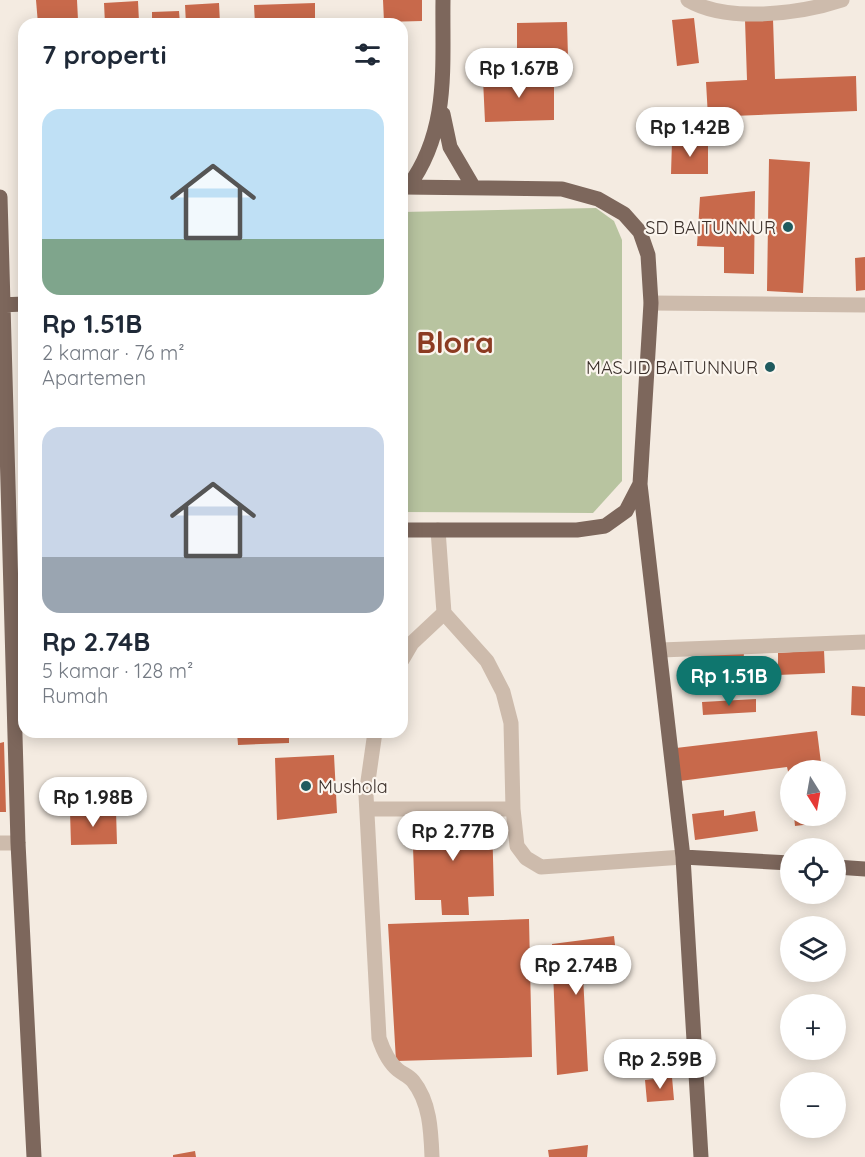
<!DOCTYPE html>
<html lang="id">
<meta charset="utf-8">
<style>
:root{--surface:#fff;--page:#f6f6f7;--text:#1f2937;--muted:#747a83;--accent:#0f766e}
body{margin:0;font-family:Quicksand,sans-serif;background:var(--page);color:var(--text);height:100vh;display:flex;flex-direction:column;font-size:22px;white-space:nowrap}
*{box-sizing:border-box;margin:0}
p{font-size:20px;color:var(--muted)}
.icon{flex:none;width:33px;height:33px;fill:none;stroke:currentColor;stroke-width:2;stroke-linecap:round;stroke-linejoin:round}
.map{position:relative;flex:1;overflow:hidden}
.details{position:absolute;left:18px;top:18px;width:390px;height:720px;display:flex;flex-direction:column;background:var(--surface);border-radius:18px;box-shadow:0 3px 15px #0003}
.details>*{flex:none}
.needle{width:39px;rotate:169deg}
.fabs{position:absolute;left:780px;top:760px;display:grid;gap:12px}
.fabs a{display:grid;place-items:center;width:66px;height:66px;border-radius:50%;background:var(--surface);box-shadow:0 3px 15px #0003;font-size:30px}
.price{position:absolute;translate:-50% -51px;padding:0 14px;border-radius:21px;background:#fff;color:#222;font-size:20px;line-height:39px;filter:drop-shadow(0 2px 3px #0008)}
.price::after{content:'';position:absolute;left:50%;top:36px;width:18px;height:14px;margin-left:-9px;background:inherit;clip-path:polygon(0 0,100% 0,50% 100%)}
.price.selected{background:var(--accent);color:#fff}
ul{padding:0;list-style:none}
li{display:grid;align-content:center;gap:12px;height:318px;padding:0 24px}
li span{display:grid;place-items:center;height:186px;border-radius:18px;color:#555}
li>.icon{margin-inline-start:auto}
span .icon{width:108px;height:108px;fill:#fffc;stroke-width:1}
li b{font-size:26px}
h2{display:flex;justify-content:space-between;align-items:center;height:72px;padding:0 24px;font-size:26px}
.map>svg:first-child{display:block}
.green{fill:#b8c4a0}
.building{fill:#c8694b}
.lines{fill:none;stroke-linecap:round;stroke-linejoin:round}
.minor{stroke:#cdbbac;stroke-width:15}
.major{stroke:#7d675c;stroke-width:15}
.poi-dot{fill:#1f5a5e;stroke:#fbf5ee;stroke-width:2}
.labels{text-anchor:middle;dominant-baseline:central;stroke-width:4.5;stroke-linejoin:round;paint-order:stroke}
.poi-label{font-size:18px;fill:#3b302b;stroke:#fbf5ee;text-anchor:end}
.town-label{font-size:30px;font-weight:bold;fill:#8c3b22;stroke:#fbf5ee}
</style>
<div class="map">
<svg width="865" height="1157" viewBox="0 0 865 1157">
<rect width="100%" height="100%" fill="#f4ebe1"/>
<path class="green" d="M596,208L614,221L622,240V481L593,513L402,512V212Z"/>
<path class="building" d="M36,0H77L78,20L38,24Z
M383,0H422V21L384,22Z
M138,1L139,22L105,24L104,3Z
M219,3L220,24H186L185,5Z
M315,3V24H255L254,5Z
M179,11L180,24H152V12Z
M694,18L699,63L677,66L672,20Z
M773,19L775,79L856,76L857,111L708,117L706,82L747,80L745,20Z
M567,22L568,57L517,59V23Z
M554,76V120L485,122L483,79Z
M672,141H708V174H671Z
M769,159L810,162L803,293L767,291Z
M755,191L754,274L724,273V247L697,246L700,197Z
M865,257V290L856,291L855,258Z
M700,650L744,652L742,691L699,689Z
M824,650L825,673L778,675V653Z
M852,686L865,687V716L851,715Z
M756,699V712L703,715L702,702Z
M817,731L822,771H790V780L787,767L680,781L676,748Z
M237,732H289V743L238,745Z
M4,742L6,812H0V743Z
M334,755L337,813L277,820L275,758Z
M116,810L117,844L71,845L70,811Z
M724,810V816L755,811L758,831L695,840L692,814Z
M794,816H827L828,822L795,826Z
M492,819L494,896L468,897L469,915H442L441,900H415L412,821Z
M529,919L532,1057L396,1061L388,924Z
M614,936L618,971L583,976L588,1071L557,1075L552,944Z
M672,1077L674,1100L647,1102L645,1080Z
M588,1145L587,1157H549L548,1150Z
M195,1151L196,1157H173V1155Z"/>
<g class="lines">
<path class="minor" d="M688,0C727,23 800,14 842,0
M651,303L865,305
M438,530L444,613L487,661L503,692L511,723L513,809L517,846L526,858L541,867L683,857
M661,650L865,642
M402,660L412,643L444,613
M375,732L366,795L379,1038C383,1050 388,1062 398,1070C403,1074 409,1076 413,1081C430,1102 431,1131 432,1157
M367,809H513
M0,843H18"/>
<path class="major" d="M443,114L450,147L474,188
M402,187L562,189L598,199L624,214L640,232L648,255L651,303L640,484L626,511L605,526L577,530H402
M408,187C450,130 442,67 443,0
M0,197L18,843L34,1157
M0,305L24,304
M640,484L683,857L790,863
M683,857L701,1157
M836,867L865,869"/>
</g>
<g class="poi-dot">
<circle cx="788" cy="227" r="6"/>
<circle cx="770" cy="367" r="6"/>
<circle cx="306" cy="786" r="6"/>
</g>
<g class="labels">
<g class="poi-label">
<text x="776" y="227">SD BAITUNNUR</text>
<text x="758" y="367">MASJID BAITUNNUR</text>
<text x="318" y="786" text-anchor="start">Mushola</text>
</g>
<g class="town-label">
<text x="455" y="342">Blora</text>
</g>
</g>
</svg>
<div class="fabs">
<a><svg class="needle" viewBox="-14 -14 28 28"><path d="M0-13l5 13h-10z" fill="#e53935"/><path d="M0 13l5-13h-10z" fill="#747a83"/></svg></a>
<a><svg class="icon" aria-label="locate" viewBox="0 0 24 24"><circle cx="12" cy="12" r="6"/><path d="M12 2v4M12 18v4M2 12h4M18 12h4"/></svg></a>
<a><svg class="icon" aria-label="layers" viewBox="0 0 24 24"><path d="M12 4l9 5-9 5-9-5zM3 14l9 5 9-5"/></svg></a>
<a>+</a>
<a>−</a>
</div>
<b class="price" style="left:519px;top:99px">Rp 1.67B</b>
<b class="price" style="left:690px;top:158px">Rp 1.42B</b>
<b class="price selected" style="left:729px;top:707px">Rp 1.51B</b>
<b class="price" style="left:93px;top:828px">Rp 1.98B</b>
<b class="price" style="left:453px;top:862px">Rp 2.77B</b>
<b class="price" style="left:576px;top:996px">Rp 2.74B</b>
<b class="price" style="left:660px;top:1090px">Rp 2.59B</b>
<section class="details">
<h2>7 properti<svg class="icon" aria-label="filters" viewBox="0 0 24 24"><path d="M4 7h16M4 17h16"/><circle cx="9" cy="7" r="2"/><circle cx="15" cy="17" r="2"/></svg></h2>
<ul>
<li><span style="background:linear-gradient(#bfe0f5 70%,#7fa58c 0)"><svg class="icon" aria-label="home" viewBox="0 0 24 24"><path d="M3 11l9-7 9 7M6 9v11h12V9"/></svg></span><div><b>Rp 1.51B</b><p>2 kamar · 76 m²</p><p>Apartemen</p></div></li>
<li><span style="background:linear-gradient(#c9d6e8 70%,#9aa5b1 0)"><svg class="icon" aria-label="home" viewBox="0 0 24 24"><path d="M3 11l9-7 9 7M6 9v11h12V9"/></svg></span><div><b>Rp 2.74B</b><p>5 kamar · 128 m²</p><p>Rumah</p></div></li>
</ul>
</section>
</div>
